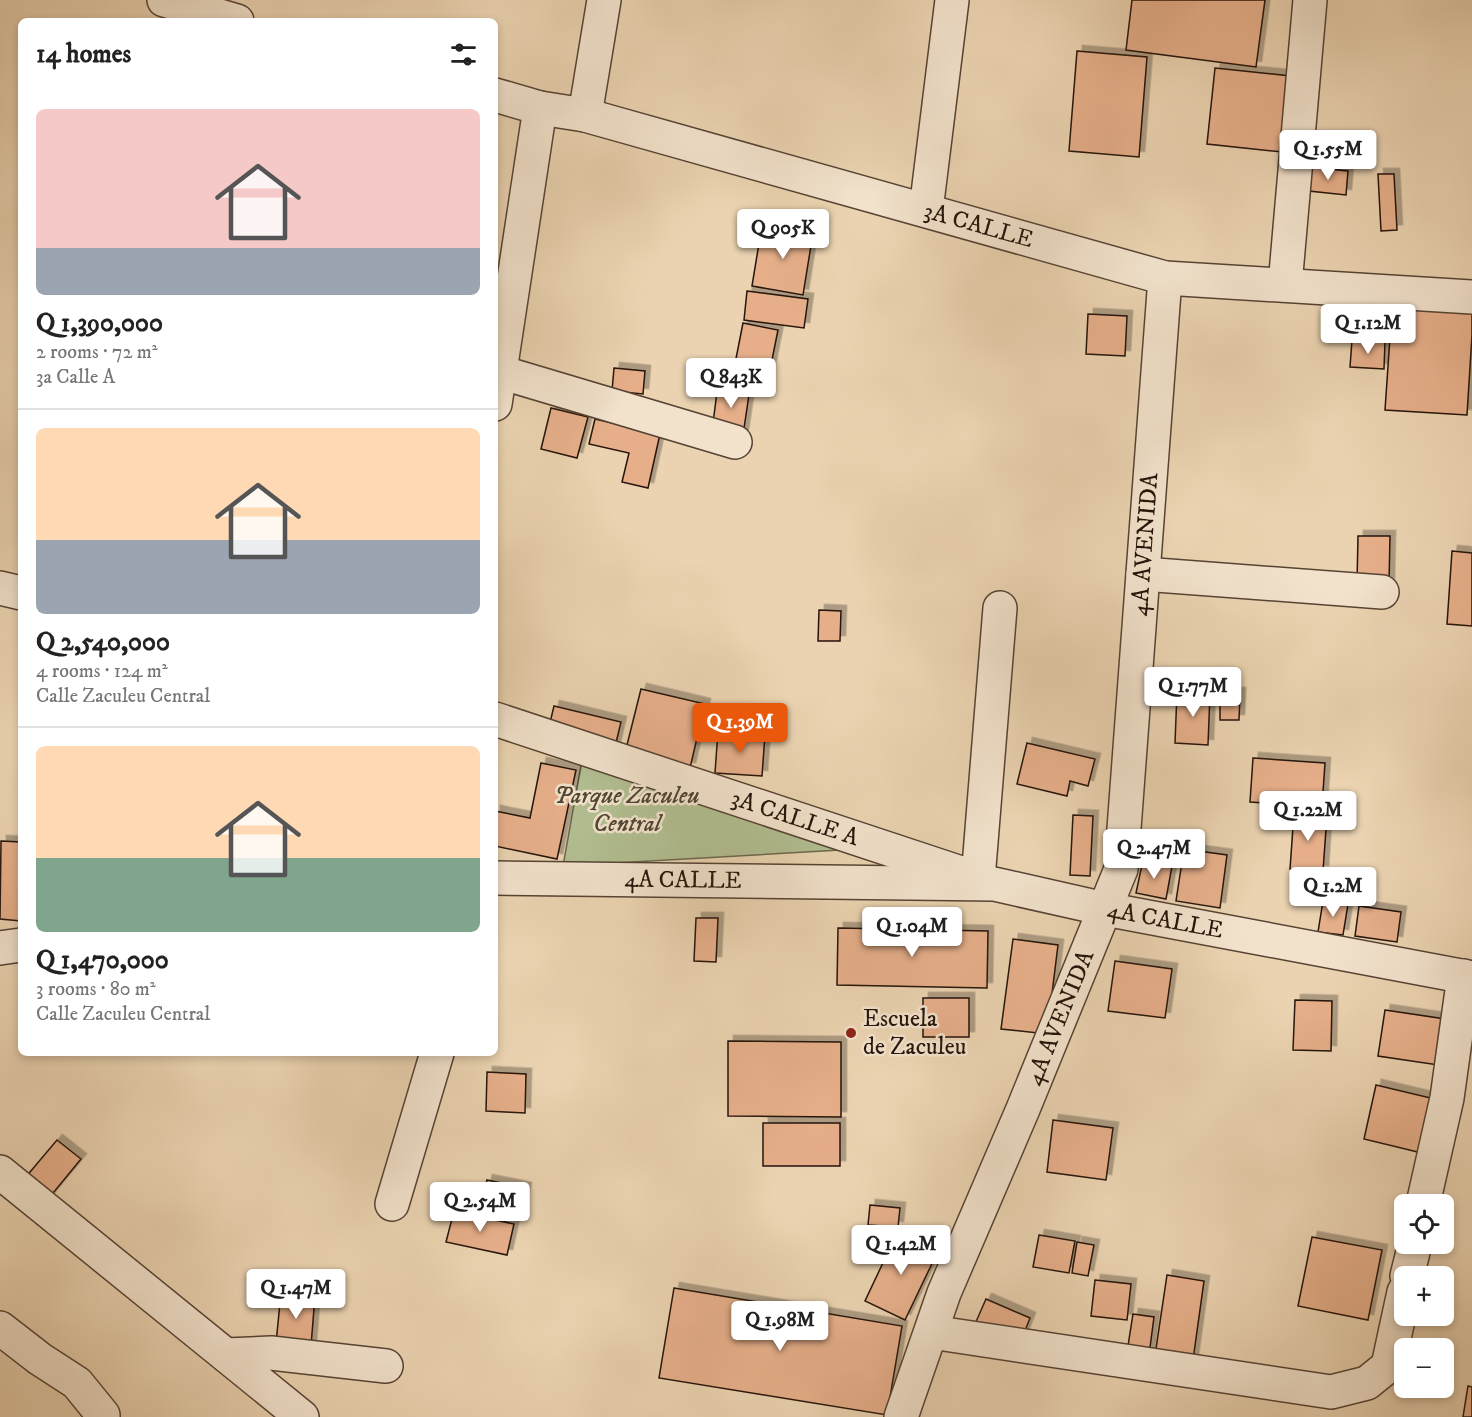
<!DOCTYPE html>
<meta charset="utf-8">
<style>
:root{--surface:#fff;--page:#f6f6f6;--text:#222;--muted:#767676;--line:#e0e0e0;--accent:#ea580c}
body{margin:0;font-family:"IM FELL DW Pica",serif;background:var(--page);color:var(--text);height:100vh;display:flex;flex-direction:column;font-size:22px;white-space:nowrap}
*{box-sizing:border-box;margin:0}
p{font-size:20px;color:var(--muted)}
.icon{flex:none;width:33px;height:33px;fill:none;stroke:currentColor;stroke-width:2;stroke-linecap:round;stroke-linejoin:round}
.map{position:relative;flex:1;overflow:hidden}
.details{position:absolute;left:18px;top:18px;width:480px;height:1038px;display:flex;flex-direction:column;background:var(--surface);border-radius:9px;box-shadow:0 3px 9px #0003}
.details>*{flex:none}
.controls{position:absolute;left:1394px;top:1194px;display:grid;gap:12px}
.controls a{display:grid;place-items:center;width:60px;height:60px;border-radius:9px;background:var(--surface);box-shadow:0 3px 9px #0003;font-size:30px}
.price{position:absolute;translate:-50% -51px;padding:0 14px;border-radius:6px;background:#fff;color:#222;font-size:20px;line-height:39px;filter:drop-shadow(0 2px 3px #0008)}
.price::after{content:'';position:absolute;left:50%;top:36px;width:18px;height:14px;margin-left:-9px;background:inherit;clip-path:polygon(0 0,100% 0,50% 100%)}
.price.selected{background:var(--accent);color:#fff}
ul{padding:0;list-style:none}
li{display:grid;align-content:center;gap:12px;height:318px;padding:0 18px}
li+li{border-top:2px solid var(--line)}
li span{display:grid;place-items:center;height:186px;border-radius:9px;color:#555}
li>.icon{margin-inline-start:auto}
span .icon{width:108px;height:108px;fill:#fffc;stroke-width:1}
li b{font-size:26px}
h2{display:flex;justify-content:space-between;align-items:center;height:72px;padding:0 18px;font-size:26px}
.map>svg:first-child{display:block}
.green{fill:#b1be91;stroke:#6b684e;stroke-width:1.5}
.building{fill:#e6af8a;stroke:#25130a;stroke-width:1.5;filter:url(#shadow)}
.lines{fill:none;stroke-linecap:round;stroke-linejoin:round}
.minor-casing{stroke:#564334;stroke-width:36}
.minor{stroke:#f2e2cc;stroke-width:33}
.poi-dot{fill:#8f2418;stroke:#f2e2cc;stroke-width:2}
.labels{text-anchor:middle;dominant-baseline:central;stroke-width:5;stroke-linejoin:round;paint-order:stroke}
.street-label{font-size:24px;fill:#25130a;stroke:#f2e2cc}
.park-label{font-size:24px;font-style:italic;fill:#4f4632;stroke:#f2e2cc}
.poi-label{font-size:24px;fill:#25130a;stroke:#f2e2cc;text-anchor:start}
</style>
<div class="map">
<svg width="1472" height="1417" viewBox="0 0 1472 1417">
<defs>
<filter id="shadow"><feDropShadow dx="5.5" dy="-5.5" stdDeviation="0" flood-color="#0004"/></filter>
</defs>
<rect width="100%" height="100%" fill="#ebd3b1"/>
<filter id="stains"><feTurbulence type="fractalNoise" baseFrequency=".00333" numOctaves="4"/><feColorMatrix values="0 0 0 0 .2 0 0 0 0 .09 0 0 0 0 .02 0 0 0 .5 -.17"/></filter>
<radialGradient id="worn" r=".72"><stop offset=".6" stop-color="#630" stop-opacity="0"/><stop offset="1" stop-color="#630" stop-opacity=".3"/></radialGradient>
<path class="green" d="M585,743L875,848L563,866Z"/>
<path class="building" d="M1132,0H1265L1256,67L1126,50Z
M1077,51L1147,57L1139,157L1069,151Z
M1215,68L1291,76L1282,152L1207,144Z
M1311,167L1348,171L1346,195L1309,191Z
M1378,174H1394L1397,230L1381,231Z
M762,225L813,233L803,295L752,286Z
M747,291L808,299L804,328L744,320Z
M1392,308L1472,313V335L1467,415L1385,410Z
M1088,314L1127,316L1125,356L1086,354Z
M743,323L778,330L767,385L732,379Z
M1352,340L1385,342L1384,369L1350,367Z
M614,368L645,371L643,394L612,391Z
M718,384L750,388L743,435L712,431Z
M551,408L588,417L577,458L541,449Z
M595,419L660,434L648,488L622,482L629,453L589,444Z
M1358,536H1390L1389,584L1357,583Z
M1452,551L1472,553V626L1447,624Z
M819,610L841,611L840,641H818Z
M641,689L705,704L690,768L625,753Z
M1177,692L1210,693L1208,745L1175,743Z
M1220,693H1240L1239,720H1220Z
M554,706L621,722L615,747L548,731Z
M718,731L765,734L762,776L715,773Z
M1027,743L1095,759L1088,786L1070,781L1067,796L1017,784Z
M1253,758L1325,763L1322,807L1250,802Z
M541,763L576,770L557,859L495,846V811L530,818Z
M1294,813L1327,815L1323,871L1290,869Z
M1073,815L1093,816L1090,876L1070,875Z
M1,841L21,842V921L0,919Z
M1184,849L1227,855L1220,908L1176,901Z
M1143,860L1172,866L1166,899L1136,893Z
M1323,901L1348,904L1343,935L1318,932Z
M1359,906L1401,912L1397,942L1355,936Z
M696,918H718L716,962L694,961Z
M838,928L988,931L987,988L837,985Z
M1013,939L1058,945L1047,1034L1001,1029Z
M1115,961L1172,969L1165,1018L1108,1011Z
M923,998H969V1037H923Z
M1295,1000L1332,1001L1331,1051L1293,1050Z
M1385,1010L1452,1020L1445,1066L1378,1056Z
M728,1041L841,1042V1117L728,1116Z
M487,1072L526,1074L525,1113L486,1111Z
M1376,1085L1439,1100L1426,1154L1364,1139Z
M1053,1120L1113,1128L1106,1180L1047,1172Z
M763,1123H840V1166H763Z
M57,1140L81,1159L49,1198L25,1178Z
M487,1180L526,1188L518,1220L480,1212Z
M870,1205L900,1208L898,1227L868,1225Z
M454,1211L514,1224L507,1255L446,1242Z
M897,1233L938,1251L905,1320L865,1301Z
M1039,1235L1075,1241L1069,1273L1033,1267Z
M1312,1237L1382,1250L1368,1320L1298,1306Z
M1077,1242L1094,1245L1088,1276L1072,1273Z
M1167,1275L1204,1281L1192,1367L1154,1362Z
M1095,1280L1131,1284L1127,1320L1091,1316Z
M674,1288L902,1326L887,1415L659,1378Z
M281,1293L315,1296L311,1346L276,1343Z
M986,1299L1030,1318L1020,1344L975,1324Z
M1133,1314L1154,1317L1149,1355L1127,1352Z
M1468,1386L1472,1387V1417H1463Z"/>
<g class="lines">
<defs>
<g id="minor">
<path d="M164,0L237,21"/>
<path id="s1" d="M495,95L540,108L585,115L1165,278L1472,297"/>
<path d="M585,115L604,0"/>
<path d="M926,210L952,0"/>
<path d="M1285,285L1310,0"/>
<path d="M500,372L735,442"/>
<path d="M495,404L540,108"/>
<path d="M1143,574L1382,592"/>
<path d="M0,588L21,593"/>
<path id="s2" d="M495,719L964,874"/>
<path id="s3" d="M495,878L994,884L1105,909L1472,978"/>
<path d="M978,879L1000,608"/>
<path d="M0,948L21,945"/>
<path d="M0,1172L302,1417"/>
<path d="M392,1204L437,1053"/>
<path d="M1423,1204L1447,1098L1464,976"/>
<path d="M1407,1276L1415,1244"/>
<path d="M0,1328L40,1359L77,1383L103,1415V1417"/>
<path d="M931,1332L1331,1392L1367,1383L1388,1366L1404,1292"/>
<path d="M226,1355L271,1353L386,1366"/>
<path id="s4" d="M901,1417L944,1293L1023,1109L1121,869L1165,278"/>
</g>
</defs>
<use href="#minor" class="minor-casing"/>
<use href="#minor" class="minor"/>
</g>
<circle class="poi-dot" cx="851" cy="1033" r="6"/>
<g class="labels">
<g class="street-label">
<text stroke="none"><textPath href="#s1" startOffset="501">3A CALLE</textPath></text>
<text stroke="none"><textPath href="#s4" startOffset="916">4A AVENIDA</textPath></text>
<text stroke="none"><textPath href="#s2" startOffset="316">3A CALLE A</textPath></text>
<text stroke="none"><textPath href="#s3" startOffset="188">4A CALLE</textPath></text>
<text stroke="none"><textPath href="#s3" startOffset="674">4A CALLE</textPath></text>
<text stroke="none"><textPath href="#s4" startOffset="430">4A AVENIDA</textPath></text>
</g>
<g class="park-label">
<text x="627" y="796">Parque Zaculeu<tspan x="627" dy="28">Central</tspan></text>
</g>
<g class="poi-label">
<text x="863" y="1019">Escuela<tspan x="863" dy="28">de Zaculeu</tspan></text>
</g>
</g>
<rect width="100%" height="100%" filter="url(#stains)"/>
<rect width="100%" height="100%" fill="url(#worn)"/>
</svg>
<div class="controls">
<a><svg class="icon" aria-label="locate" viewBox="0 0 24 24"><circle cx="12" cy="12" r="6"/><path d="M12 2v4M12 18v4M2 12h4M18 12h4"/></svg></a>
<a>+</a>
<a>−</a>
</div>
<b class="price" style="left:1328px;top:181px">Q 1.55M</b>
<b class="price" style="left:783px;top:260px">Q 905K</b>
<b class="price" style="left:1368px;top:355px">Q 1.12M</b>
<b class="price" style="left:731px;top:409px">Q 843K</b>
<b class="price" style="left:1193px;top:718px">Q 1.77M</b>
<b class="price selected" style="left:740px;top:754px">Q 1.39M</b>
<b class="price" style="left:1308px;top:842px">Q 1.22M</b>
<b class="price" style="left:1154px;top:880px">Q 2.47M</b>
<b class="price" style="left:1333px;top:918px">Q 1.2M</b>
<b class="price" style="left:912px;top:958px">Q 1.04M</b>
<b class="price" style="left:480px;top:1233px">Q 2.54M</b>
<b class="price" style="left:901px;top:1276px">Q 1.42M</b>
<b class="price" style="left:296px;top:1320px">Q 1.47M</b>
<b class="price" style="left:780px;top:1352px">Q 1.98M</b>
<section class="details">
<h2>14 homes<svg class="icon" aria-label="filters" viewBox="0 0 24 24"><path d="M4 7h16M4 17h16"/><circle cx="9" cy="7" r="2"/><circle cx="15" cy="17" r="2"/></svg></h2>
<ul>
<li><span style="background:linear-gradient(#f6c9c9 75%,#9aa5b1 0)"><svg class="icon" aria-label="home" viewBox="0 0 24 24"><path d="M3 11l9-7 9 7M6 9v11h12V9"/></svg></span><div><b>Q 1,390,000</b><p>2 rooms · 72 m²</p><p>3a Calle A</p></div></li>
<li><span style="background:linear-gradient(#ffd9b3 60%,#9aa5b1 0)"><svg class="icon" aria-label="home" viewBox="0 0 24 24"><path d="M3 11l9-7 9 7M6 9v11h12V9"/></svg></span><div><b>Q 2,540,000</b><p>4 rooms · 124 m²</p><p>Calle Zaculeu Central</p></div></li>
<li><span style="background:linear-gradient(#ffd9b3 60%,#7fa58c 0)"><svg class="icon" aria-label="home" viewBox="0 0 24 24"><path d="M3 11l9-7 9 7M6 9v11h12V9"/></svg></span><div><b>Q 1,470,000</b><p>3 rooms · 80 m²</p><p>Calle Zaculeu Central</p></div></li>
</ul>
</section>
</div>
